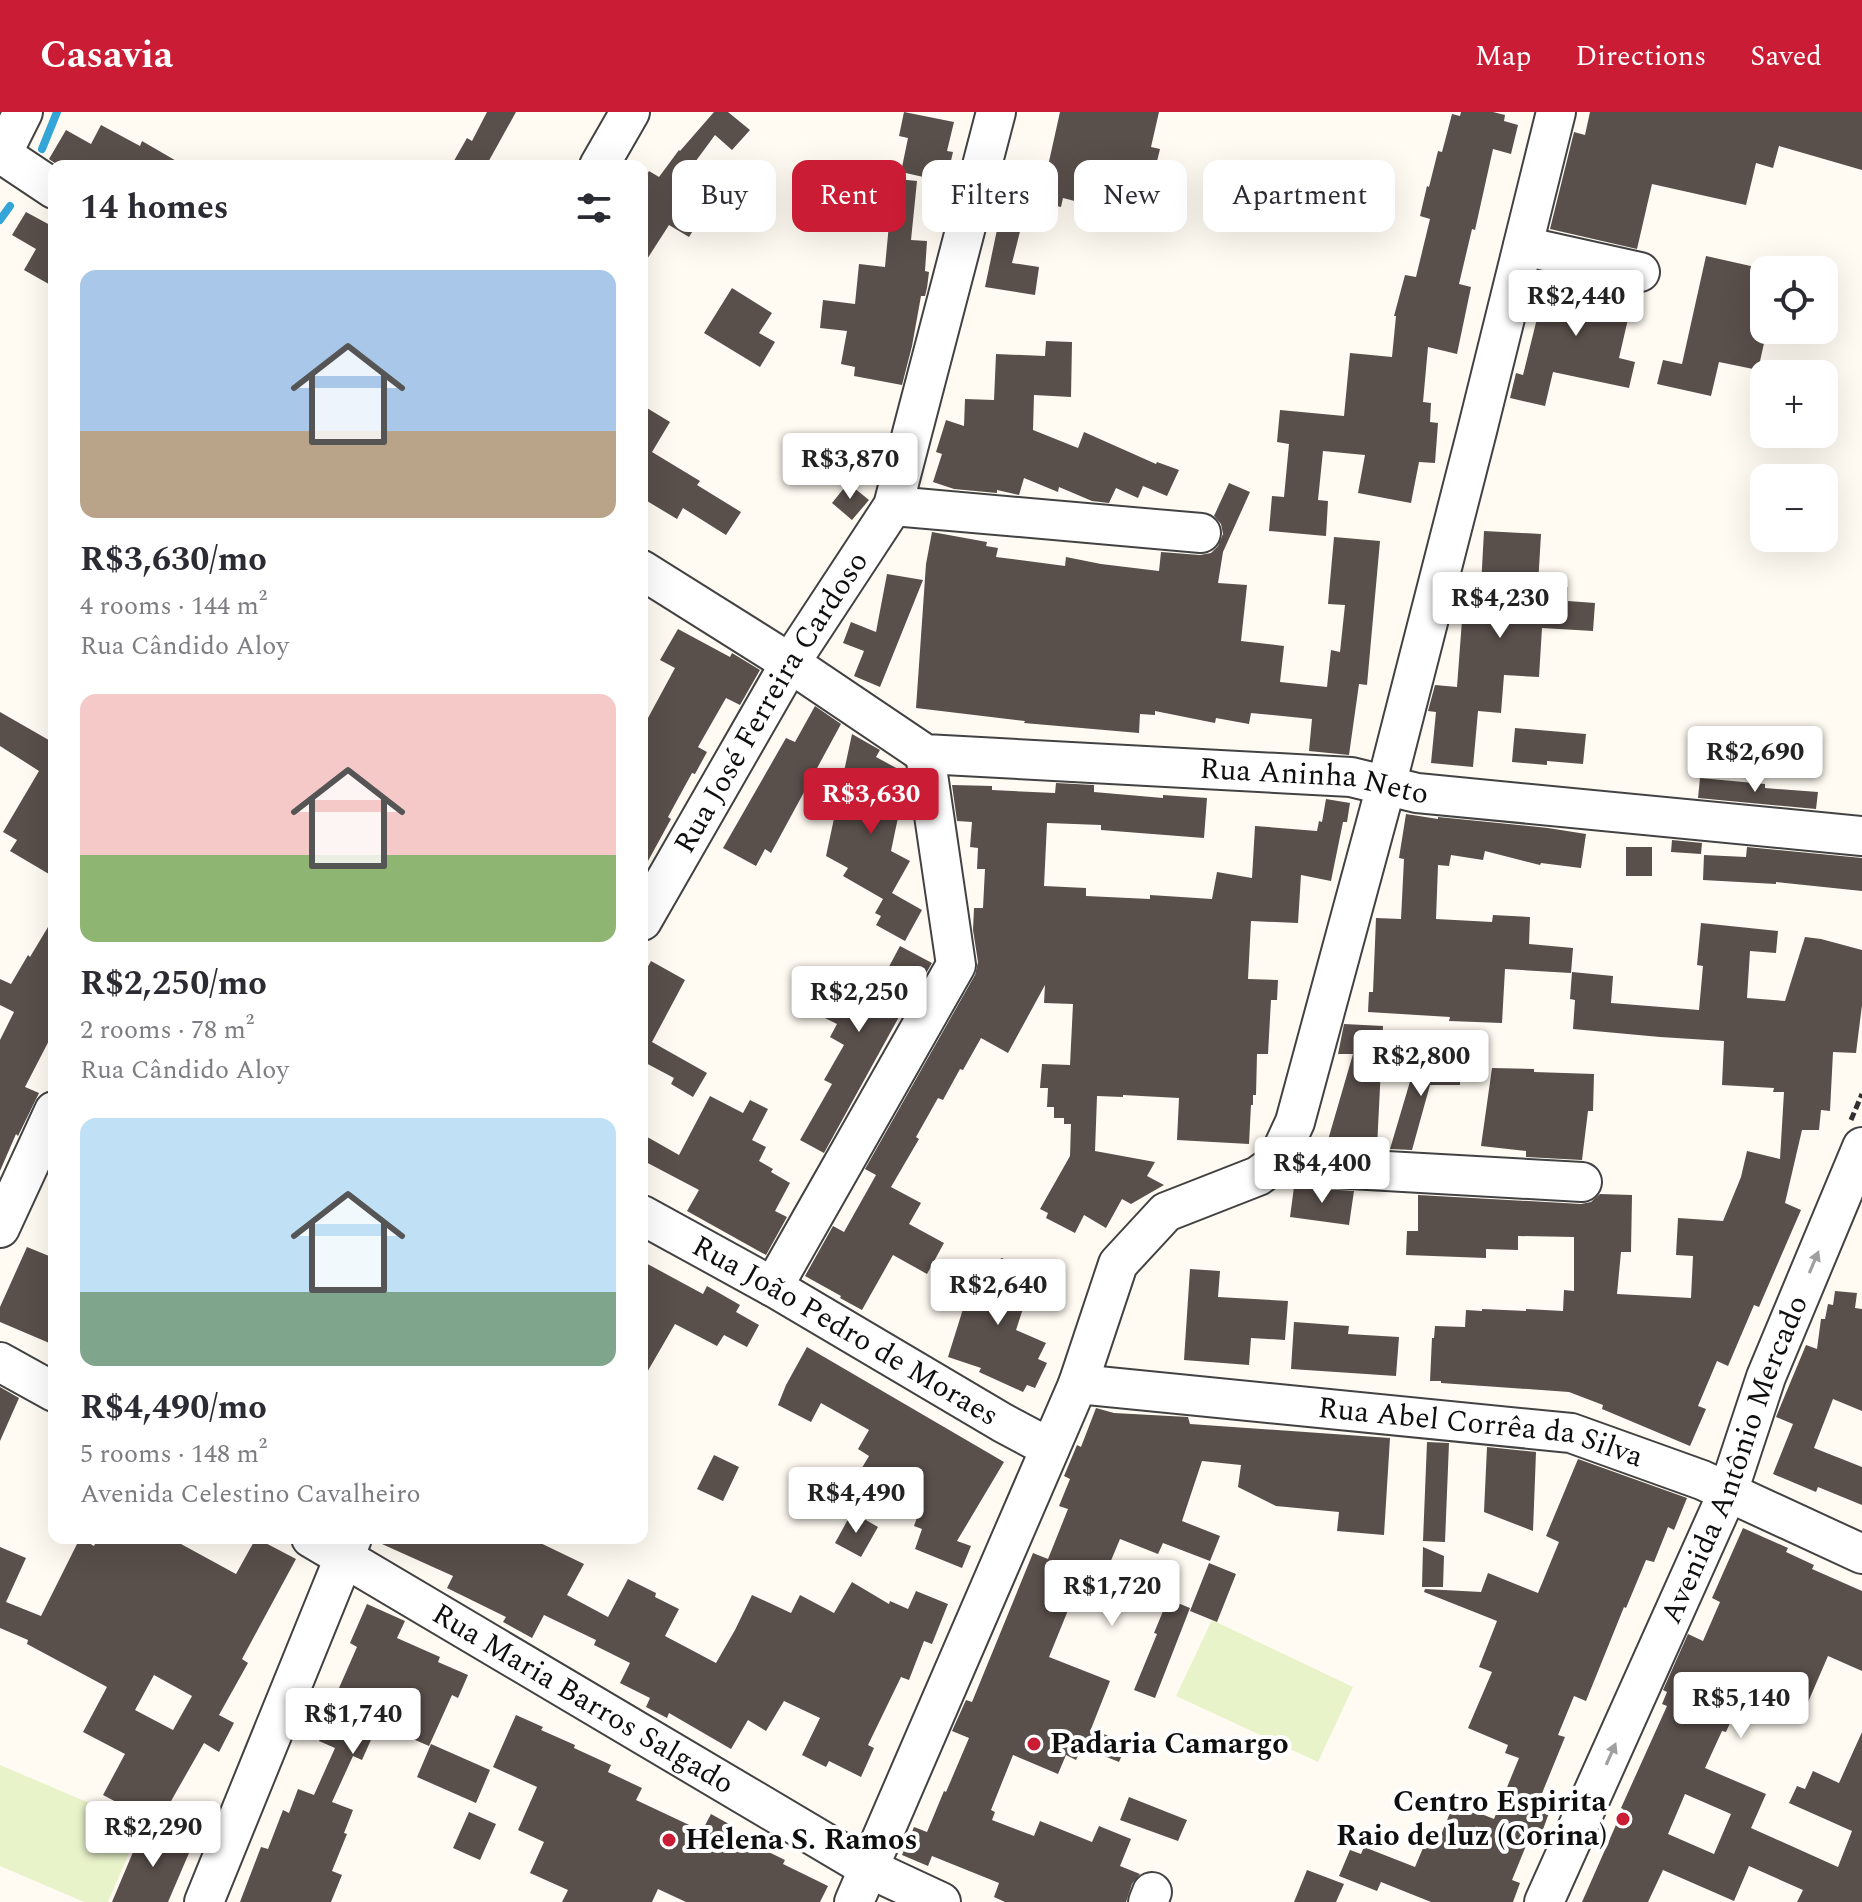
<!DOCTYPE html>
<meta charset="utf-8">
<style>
:root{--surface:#fff;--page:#f7f7f7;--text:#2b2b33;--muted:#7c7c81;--accent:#ca1c35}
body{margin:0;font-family:Spectral,serif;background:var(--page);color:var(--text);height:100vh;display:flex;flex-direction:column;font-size:30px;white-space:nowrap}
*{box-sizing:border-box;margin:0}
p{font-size:26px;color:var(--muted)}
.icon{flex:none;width:44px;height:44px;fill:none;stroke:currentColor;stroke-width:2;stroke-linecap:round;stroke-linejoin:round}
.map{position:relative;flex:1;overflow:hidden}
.details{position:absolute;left:48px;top:48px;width:600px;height:1384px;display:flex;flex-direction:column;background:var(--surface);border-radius:16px;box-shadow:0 8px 32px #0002}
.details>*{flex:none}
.top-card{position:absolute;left:672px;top:48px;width:760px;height:72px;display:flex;gap:16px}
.controls{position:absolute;left:1750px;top:144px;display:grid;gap:16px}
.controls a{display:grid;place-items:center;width:88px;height:88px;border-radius:16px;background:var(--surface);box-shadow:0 8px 32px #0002;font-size:40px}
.price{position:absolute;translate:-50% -68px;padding:0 18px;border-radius:8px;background:#fff;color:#222;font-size:26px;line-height:52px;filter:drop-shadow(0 2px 4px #0008)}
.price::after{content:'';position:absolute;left:50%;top:48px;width:24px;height:18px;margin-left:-12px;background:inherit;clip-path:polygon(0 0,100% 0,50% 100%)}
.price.current{background:var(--accent);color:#fff}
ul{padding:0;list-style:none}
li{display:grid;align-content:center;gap:16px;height:424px;padding:0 32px}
li span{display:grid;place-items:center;height:248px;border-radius:16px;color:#555}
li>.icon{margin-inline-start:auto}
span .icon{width:144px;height:144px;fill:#fffc;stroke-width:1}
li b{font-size:34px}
h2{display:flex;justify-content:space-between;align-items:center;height:96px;padding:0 32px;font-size:34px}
.tag{padding:0 28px;border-radius:16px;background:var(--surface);box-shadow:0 8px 32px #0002;font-size:28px;line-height:72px}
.tag.current{background:var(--accent);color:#fff}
header{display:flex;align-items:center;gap:48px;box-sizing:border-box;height:112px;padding:0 40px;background:var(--accent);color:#fff}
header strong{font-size:38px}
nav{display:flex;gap:44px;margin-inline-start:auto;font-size:28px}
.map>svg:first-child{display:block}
.pitch{fill:#e9f3ca}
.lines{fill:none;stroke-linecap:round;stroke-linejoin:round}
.stream{stroke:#34a5d7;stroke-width:8}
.building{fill:#594f4b;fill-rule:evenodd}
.minor-casing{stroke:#424242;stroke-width:42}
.path{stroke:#313131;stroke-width:5;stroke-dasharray:8 4;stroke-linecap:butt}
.minor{stroke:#fff;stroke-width:38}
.oneway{fill:#9f9f9f}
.poi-dot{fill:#ca1c35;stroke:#fff;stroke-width:3}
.labels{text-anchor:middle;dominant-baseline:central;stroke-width:8;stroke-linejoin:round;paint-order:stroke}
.street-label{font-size:30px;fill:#0f0f0f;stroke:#fff}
.poi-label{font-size:30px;font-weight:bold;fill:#0f0f0f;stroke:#fff;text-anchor:start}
</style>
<header>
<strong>Casavia</strong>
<nav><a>Map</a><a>Directions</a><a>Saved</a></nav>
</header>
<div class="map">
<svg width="1862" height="1790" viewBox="0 0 1862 1790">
<rect width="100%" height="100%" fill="#fffbf2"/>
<path class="pitch" d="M1212,1508L1353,1575L1318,1650L1176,1584Z
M0,1653L141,1713L108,1790H84L0,1754Z"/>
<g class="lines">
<path class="stream" d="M42,37L57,0
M0,108L10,94"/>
</g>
<path class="building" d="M487,0H516L486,54H451L467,26L472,29Z
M714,0H728L750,18L732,38L715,23L676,76L707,96L689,125L669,113L642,155V70L649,59L659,65L679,38L680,39Z
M904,0L954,10L947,39L953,40L946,70L901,60L908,26L899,24Z
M1060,0H1159L1151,35L1160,37L1148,86L1173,92L1168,113L1063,86L1061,95L1040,90Z
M1461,0H1493L1505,3L1504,9L1518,13L1511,42L1493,37L1475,118L1472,117L1459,172L1471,175L1457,242L1428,235L1423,290L1431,291L1430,310L1438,311L1435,351L1419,350L1411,391L1358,381L1365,343L1323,339L1318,388L1328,389L1326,424L1269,419L1272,384L1284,385L1289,332L1277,330L1280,298L1344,304L1350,241L1392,245L1396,204H1394L1405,163L1416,165L1430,107L1420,104L1427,74L1429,75L1438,39L1442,40L1452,2L1460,4Z
M1590,0H1862V58L1779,34L1773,56L1756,51L1746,93L1652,72L1637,137L1550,117L1574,20L1585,23Z
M101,13L140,34L142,29L185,54H59L49,47L66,18L91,32Z
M857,63L917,69L911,128L927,129L925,159L929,160L927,176L925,184H921L912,234L902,273L854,264L855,255L841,252L847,219L820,216L823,188L855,192L859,152L885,155L889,112L853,108Z
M1007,70L1042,78L1038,98L1026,96L1012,151L1039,155L1035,183L985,175Z
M26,100L50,113L54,106V175L24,158L36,137L12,123Z
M1706,144L1764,157V218H1767L1758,258L1719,250L1711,284L1657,272L1663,248L1682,252Z
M1548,162L1634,181L1619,246L1635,250L1629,276L1553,260L1545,294L1510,286L1516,261L1523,263Z
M732,176L772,201L759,221L775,230L760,255L704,221Z
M1046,229L1072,230L1071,285L1034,283L1033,318L1078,336L1084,320L1156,352L1157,350L1179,358L1167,384L1143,374L1138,386L1116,376L1109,391L1092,389L1059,375L1058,380L1024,366L1019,383L997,378V381L954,377L933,370L942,342L936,340L946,308L964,314L965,287L994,288L996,242L1045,244Z
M642,293L670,310L652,340L700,369L697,373L741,400L726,423L683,396L677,407L642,386Z
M848,371L869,388L852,408L832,391Z
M1229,371L1250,380L1223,440L1218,471L1247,473L1241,529L1284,534L1280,570L1327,575L1331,538L1340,540L1345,493L1328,492L1334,425L1380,429L1367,573L1359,572L1349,643L1309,639L1312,607L1251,601L1249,612L1216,606L1215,611L1155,599V603L1140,602L1139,621L1024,611L1025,609L916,596L926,452L932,420L987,430L986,434L998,436L996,445L1065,454L1066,445L1101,452L1159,459L1161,440L1200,443L1211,441L1218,434L1223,422L1221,412L1214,404Z
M1484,419L1541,422L1538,473L1568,475V489L1595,491L1593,519L1542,516L1539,565L1504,563L1501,601L1478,599L1473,655L1431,651L1436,600L1428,599L1435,573L1457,575L1462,508L1470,509V492H1480Z
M887,462L923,468L880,575L854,564L864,539L843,531L851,510L876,520Z
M678,517L730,545L732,541L760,558L740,593L726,586L698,635L707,640L695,662L692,661L668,705L671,707L642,760V617L675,556L660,548Z
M815,594L841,612L771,741L765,737L756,754L723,736L786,626L795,630Z
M0,600L54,631V765L10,739L17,728L3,720L39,659L0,634Z
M1515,616L1586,622L1583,652L1547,649V653L1512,650Z
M852,622L880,638L876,645L900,658L880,693L900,696L891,739L910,749L892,781L922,798L905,829L876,813L881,804L875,801L883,787L843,764L848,756L826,744Z
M1700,666L1765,672V676L1818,680L1816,697L1698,686Z
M1056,671L1094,673V680L1163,686V683L1207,686L1204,726L1101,718V713L1047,711L1044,774L1086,776V784L1150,787V783L1212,787L1217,760L1252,766L1255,714L1317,719L1319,709L1322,710L1326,687L1350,691L1347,710H1343L1331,769L1301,763L1298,811L1251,809L1248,867L1278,868L1277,888H1271L1268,942H1257L1256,983H1253V993H1251L1249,1032L1177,1028L1179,986L1123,983V985L1097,984L1095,1039L1155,1050L1147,1064L1164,1073L1131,1092L1122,1087L1106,1116L1084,1103L1075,1121L1046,1106L1048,1101L1040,1097L1070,1044L1071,1012H1064V1006H1054V995H1047L1048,976H1040L1042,952L1070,953L1073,892L1044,891L1045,873L1008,941L981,926L963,958L960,957L943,988L938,986L916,1025L919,1027L891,1075L921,1091L909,1112L944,1131L927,1162L893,1143L862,1198L840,1186L841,1184L805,1164L833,1114L844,1120L876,1063L865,1057L975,863L978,850L973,818L974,796H983L985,757H977L978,736L970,735L972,710L957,709L952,673L992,674V678L1055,681Z
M1406,702L1438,707V705L1548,716L1586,722L1581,756L1541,751L1540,753L1485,739L1483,748L1451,743L1449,754L1438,753L1436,807L1492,810L1493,803L1530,805L1529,832L1573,836L1571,861L1505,857L1502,911L1449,909L1450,905L1368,900L1369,880H1373L1376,806L1401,807L1404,747L1399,746Z
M1672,728L1702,731L1701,742L1671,740Z
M1626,735H1652V764H1626Z
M1747,735L1862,746V779L1776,770V772L1703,768L1704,743L1746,745Z
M54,805V919L25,975L39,981L18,1024L16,1022L0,1059V928L14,900L0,893V867L11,872L28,843L30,845Z
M1701,811L1778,819L1776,841L1750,839L1747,886L1785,889L1805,825L1821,827L1862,838V893L1856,941L1833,940L1830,999L1821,998L1819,1018H1802L1785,1091L1801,1098L1759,1195L1754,1193L1728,1254L1717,1249L1698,1294L1706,1297L1690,1334L1602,1297L1603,1293L1569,1280L1441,1271V1269H1430L1432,1226H1434L1435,1214L1465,1215L1466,1198L1482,1199V1197L1526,1199V1197L1563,1199L1564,1178L1574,1179V1125L1518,1124V1138L1486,1137V1146L1406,1143L1407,1119H1418V1083L1581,1092L1591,1090L1600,1082L1632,1083L1631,1140H1621L1617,1182L1691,1186L1693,1144L1676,1143L1678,1106L1723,1109L1741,1065L1747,1039L1780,1047L1784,980H1773L1774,976L1722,973L1724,929L1660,925L1573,917L1575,888L1570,887L1572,860L1613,864L1611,891L1699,898L1703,854L1697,853Z
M900,834L932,851L918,875L916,874L824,1041L800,1028L832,972L824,968L844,933L830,925L837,912L809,898L831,856L876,879Z
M651,849L685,868L652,930L707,961L693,985L671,972L674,966L642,949V865Z
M1344,912L1383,914L1377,1036L1351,1035L1328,1028L1353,942H1338Z
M1417,946L1434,951H1460V973H1430L1412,1038L1390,1037Z
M1492,956L1534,957V960L1594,962L1593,999H1588L1582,1048L1526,1045V1039L1481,1034Z
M710,984L743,1001L750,988L768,997L752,1028L766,1035L759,1049L773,1057L771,1060L790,1071L775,1099L787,1105L766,1143L687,1099L699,1078L642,1048V1022L679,1043Z
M1294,1075L1354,1079L1349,1113L1290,1105Z
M27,1135L54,1146V1233L0,1210V1195Z
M1001,1146L1036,1157L1016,1218L1046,1231L1038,1247L1047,1251L1035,1276L1027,1273L1023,1280L979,1260L981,1256L948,1245L963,1197L954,1194L963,1166L974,1169L978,1156L996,1162Z
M642,1149L703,1182L707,1174L740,1193L736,1200L759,1213L747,1235L724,1223L717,1234L675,1212L642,1269Z
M1190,1157L1220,1159L1218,1185L1288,1189L1285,1228L1251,1226L1249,1253L1184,1248Z
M1835,1179L1857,1181L1855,1196L1862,1197V1299L1833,1287L1814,1336L1862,1355V1393L1818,1375L1816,1380L1773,1362L1793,1312L1776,1305L1778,1300L1806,1233L1817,1237L1821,1207H1825L1828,1192L1833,1193Z
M1294,1210L1349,1214L1348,1222L1399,1225L1396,1264L1291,1257Z
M807,1235L1004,1350L957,1429L971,1434L962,1456L915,1437L922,1417L914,1414L921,1394L860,1359L869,1344L858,1337L869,1318L821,1291L811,1310L778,1293L786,1273Z
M0,1275L19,1286L0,1329Z
M1096,1296L1114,1301L1188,1305L1190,1312L1390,1326L1384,1423L1337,1419L1339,1400L1276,1394L1238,1375L1241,1353L1202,1349L1182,1409L1220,1424L1210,1449L1163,1431L1158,1442L1120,1427L1105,1463L1124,1471L1114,1496L1082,1483L1080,1488L1073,1486L1049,1545L1110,1569L1091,1617L1127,1631L1119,1650L1082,1635L1076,1648L1066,1643L1058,1662L1013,1643L991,1698L995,1700L992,1708L1034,1724L1040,1709L1092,1730L1099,1714L1131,1727L1120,1754L1140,1762L1132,1772L1126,1790H1005L994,1785L999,1771L932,1744L928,1754L902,1743L914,1715L927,1720L944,1679L946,1680L969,1626L952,1619L966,1588L972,1590L1033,1441L1048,1447L1068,1397L1059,1394L1070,1367L1064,1364L1077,1333L1081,1335Z
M1427,1330L1449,1331L1445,1430L1423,1429Z
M1487,1335L1536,1340L1533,1419L1484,1400Z
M714,1343L739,1355L723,1389L697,1377Z
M1578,1347L1687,1386L1674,1418L1668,1415L1654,1450L1646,1448L1626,1496L1624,1495L1586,1589L1574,1584L1558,1623L1565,1625L1536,1696L1549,1701L1541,1723L1532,1719L1512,1768L1520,1771L1513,1790H1431L1381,1770L1377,1779L1339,1764L1350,1738L1361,1742L1364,1735L1415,1755L1428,1724L1439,1728L1454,1691L1494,1707L1519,1646L1505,1641L1508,1633L1468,1616L1492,1560L1479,1555L1497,1509L1424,1480L1425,1477L1481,1480L1488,1461L1538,1481L1559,1430L1546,1424Z
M852,1400L878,1415L861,1445L835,1431Z
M1743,1416L1788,1436L1786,1440L1814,1453L1812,1457L1862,1479V1559L1828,1544L1799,1611L1741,1586L1726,1620L1722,1619L1705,1656L1766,1682L1751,1716L1838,1755L1852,1719L1789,1691L1797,1674L1805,1677L1813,1659L1839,1671L1862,1620V1790H1797L1803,1778L1749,1754L1734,1789L1663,1758L1648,1790H1582L1623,1697L1621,1696L1667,1594L1662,1592L1667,1580L1663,1578L1688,1522L1703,1529L1720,1490L1712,1486ZM1685,1682L1731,1702L1714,1742L1668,1722Z
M80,1426L94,1434L98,1426H170L236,1462L256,1426L296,1447L242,1547L248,1551L219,1603L234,1611L219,1640L204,1631L158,1712L103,1683L125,1642L83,1620L107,1575L27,1532L28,1528L0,1516V1435L26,1446L6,1490L41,1504ZM154,1563L192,1584L173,1618L135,1598Z
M374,1426H530L584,1452L567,1483L608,1505L628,1467L656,1481L655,1485L679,1497L665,1524L716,1551L735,1518L752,1483L791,1501L800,1483L834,1501L852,1470L889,1492L890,1489L908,1497L916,1479L948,1492L932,1532L924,1529L909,1568L901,1565L868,1633L874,1636L861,1665L829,1649L826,1655L802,1643L820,1606L784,1589L766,1619L748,1608L731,1637L669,1601L667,1606L646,1595L650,1586L620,1571L630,1551L594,1533L596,1528L544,1503L532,1526L503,1510L506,1505L447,1476L453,1464L373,1428Z
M1423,1435L1444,1444L1443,1475H1422Z
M1209,1451L1236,1462L1217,1510L1190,1499Z
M1168,1487L1190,1496L1155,1586L1134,1578L1157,1522L1154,1521Z
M367,1492L405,1509L397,1526L440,1545L438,1550L468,1563L458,1586L452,1583L429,1634L378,1612L362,1648L353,1644L332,1690L353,1698L344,1721L347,1722L332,1759L342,1763L331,1790H240L261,1735L268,1737L283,1698L289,1701L298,1677L314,1683L335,1636L319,1629L335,1593L332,1592L357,1535L350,1531Z
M516,1603L543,1615L541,1618L575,1633L574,1636L611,1653L608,1660L642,1676L636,1688L702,1719L711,1702L729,1712L726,1719L785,1748L783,1752L828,1774L820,1790H686L658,1777L652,1790H562L568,1778L530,1761L544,1730L518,1718L537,1675L493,1655Z
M431,1632L490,1658L476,1691L417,1665Z
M1129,1685L1187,1708L1178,1729L1120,1708Z
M469,1700L496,1712L480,1748L453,1736Z
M144,1714L192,1734L168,1790H112Z
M1307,1758L1344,1772L1336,1790H1294Z"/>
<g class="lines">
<defs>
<g id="minor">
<path d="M0,41L54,77"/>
<path d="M2,42L23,0"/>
<path d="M599,54L630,0"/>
<path d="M1523,134L1640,160"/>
<path d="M893,394L1201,421"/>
<path id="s1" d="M642,458L790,551L925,642L1351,665L1417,681L1862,724"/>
<path id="s2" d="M642,809L790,551L893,394L996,0"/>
<path d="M1276,1051L1333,1056L1582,1070"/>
<path id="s3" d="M642,1103L773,1175L1003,1311L1050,1336"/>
<path d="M0,1116L54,999"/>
<path d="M773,1175L956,853L925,642"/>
<path d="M0,1250L54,1280"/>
<path id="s4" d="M1078,1272L1571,1321L1702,1368L1862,1442"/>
<path id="s5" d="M311,1426L868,1756L941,1790"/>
<path d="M204,1790L352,1426"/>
<path d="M854,1790L1078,1272L1118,1152L1166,1100L1258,1064L1276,1051L1295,1010L1386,674L1477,319L1556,0"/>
<path d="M1148,1790L1152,1780"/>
<path id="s6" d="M1544,1790L1728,1380L1766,1265L1862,1035"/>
</g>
</defs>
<use href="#minor" class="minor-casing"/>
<path class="path" d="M1851,1008L1862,982"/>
<use href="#minor" class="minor"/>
</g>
<defs><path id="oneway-solid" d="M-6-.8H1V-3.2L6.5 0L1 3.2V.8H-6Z" transform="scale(2)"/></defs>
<g class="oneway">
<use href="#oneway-solid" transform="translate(1814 1150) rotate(-67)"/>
<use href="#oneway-solid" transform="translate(1611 1642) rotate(-66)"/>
</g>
<g class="poi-dot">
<circle cx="1034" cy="1632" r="8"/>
<circle cx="1623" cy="1707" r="8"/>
<circle cx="669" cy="1728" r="8"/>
</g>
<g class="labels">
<g class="street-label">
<text stroke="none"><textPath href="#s2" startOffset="254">Rua José Ferreira Cardoso</textPath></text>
<text stroke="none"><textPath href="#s1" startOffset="728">Rua Aninha Neto</textPath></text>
<text stroke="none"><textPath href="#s3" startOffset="234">Rua João Pedro de Moraes</textPath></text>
<text stroke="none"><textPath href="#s4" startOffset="406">Rua Abel Corrêa da Silva</textPath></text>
<text stroke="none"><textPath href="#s6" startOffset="482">Avenida Antônio Mercado</textPath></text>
<text stroke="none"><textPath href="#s5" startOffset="316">Rua Maria Barros Salgado</textPath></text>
</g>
<g class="poi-label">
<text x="1050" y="1632">Padaria Camargo</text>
<text x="1607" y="1690" text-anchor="end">Centro Espirita<tspan x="1607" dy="34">Raio de luz (Corina)</tspan></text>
<text x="685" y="1728">Helena S. Ramos</text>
</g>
</g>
</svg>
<div class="controls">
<a><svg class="icon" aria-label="locate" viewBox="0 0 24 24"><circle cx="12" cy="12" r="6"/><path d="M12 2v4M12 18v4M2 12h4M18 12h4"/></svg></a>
<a>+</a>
<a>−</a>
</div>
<b class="price" style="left:1576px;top:226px">R$2,440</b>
<b class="price" style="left:850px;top:389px">R$3,870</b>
<b class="price" style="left:1500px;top:528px">R$4,230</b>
<b class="price" style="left:1755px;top:682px">R$2,690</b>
<b class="price current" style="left:871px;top:724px">R$3,630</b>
<b class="price" style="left:859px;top:922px">R$2,250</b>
<b class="price" style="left:1421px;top:986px">R$2,800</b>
<b class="price" style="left:1322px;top:1093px">R$4,400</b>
<b class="price" style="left:998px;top:1215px">R$2,640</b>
<b class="price" style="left:856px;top:1423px">R$4,490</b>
<b class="price" style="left:1112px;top:1516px">R$1,720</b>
<b class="price" style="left:1741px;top:1628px">R$5,140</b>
<b class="price" style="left:353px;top:1644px">R$1,740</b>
<b class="price" style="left:153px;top:1757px">R$2,290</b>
<div class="top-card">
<a class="tag">Buy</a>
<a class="tag current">Rent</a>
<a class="tag">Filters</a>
<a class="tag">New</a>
<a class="tag">Apartment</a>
</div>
<section class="details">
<h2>14 homes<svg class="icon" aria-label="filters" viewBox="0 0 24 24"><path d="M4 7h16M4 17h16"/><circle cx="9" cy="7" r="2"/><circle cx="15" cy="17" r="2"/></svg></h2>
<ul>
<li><span style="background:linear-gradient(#a9c7e8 65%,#b9a48a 0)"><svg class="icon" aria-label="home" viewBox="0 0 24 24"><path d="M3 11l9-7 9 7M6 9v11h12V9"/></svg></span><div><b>R$3,630/mo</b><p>4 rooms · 144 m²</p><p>Rua Cândido Aloy</p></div></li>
<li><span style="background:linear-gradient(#f6c9c9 65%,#8fb573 0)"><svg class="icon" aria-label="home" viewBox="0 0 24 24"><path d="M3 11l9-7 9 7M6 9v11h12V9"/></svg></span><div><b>R$2,250/mo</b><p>2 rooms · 78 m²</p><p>Rua Cândido Aloy</p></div></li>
<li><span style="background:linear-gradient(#bfe0f5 70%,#7fa58c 0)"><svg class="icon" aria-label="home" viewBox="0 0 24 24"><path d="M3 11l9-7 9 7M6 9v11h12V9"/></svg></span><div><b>R$4,490/mo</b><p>5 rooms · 148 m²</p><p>Avenida Celestino Cavalheiro</p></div></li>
</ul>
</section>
</div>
